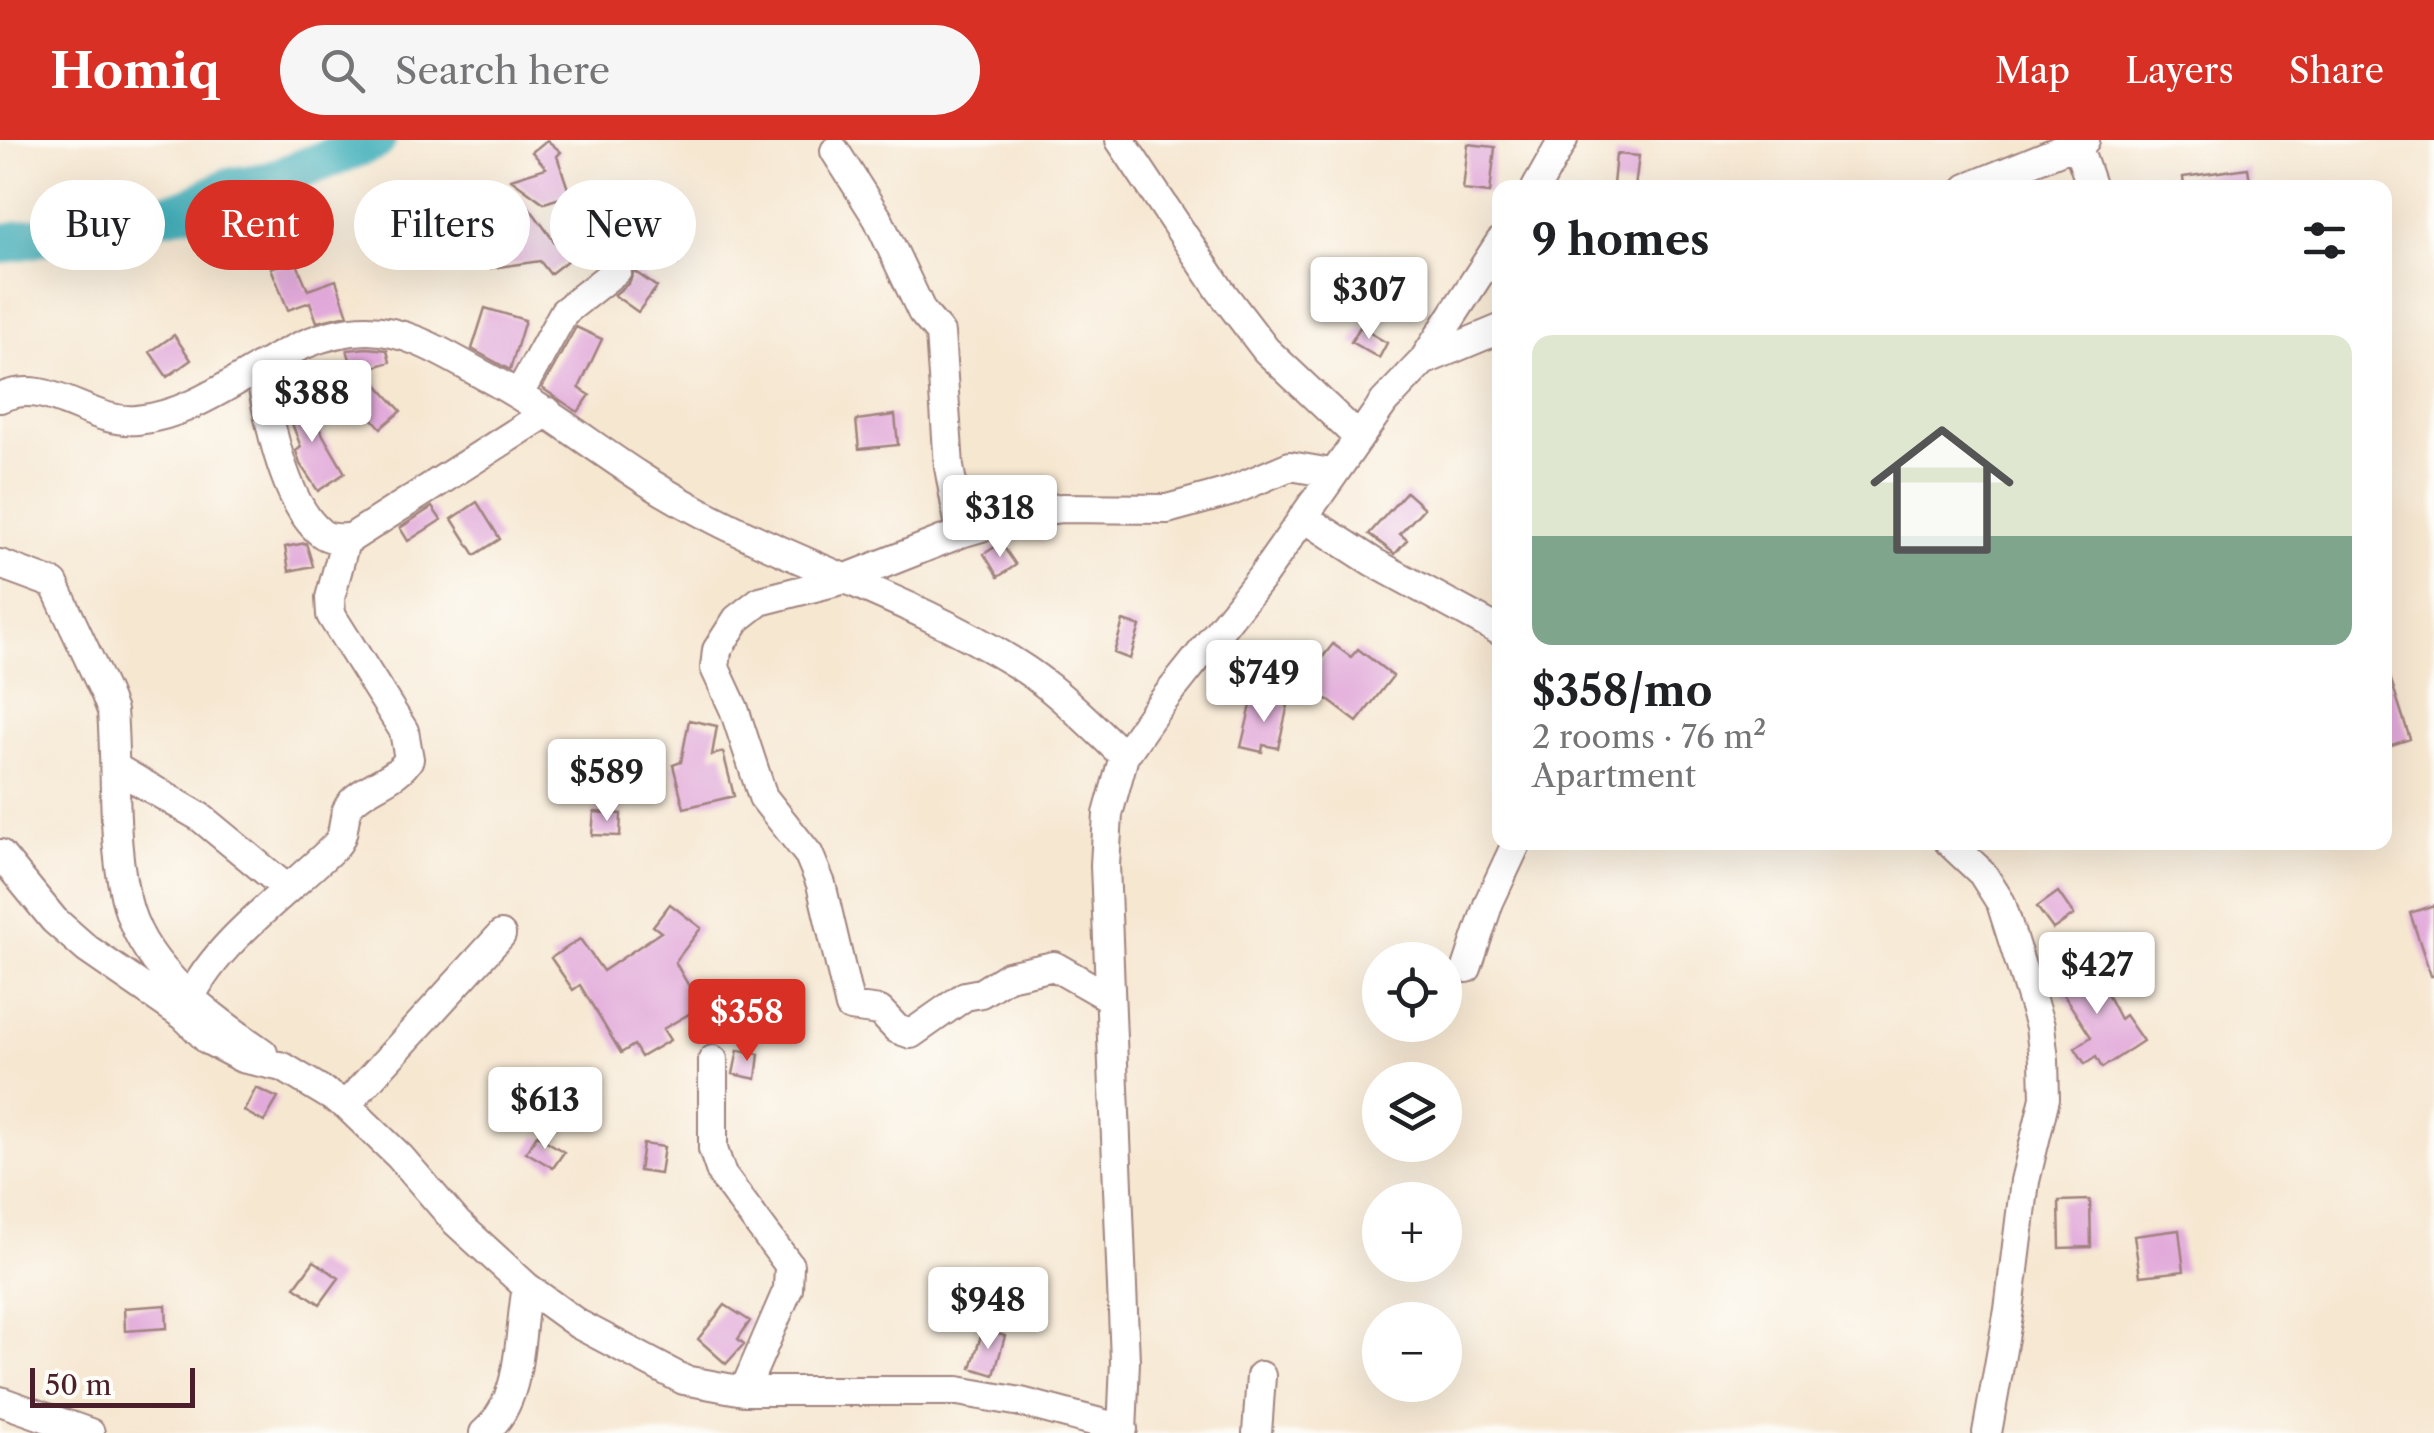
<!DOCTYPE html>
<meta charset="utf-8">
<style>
:root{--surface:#fff;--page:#f6f6f6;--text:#202124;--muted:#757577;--accent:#d93025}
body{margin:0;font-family:"Libre Caslon Text",serif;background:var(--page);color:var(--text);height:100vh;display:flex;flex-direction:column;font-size:38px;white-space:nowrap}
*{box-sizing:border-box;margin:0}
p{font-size:32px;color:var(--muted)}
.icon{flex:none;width:55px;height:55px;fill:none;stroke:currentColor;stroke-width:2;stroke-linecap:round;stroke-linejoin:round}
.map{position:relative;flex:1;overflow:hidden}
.panel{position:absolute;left:1492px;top:40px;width:900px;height:670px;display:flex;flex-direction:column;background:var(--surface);border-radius:20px;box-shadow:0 10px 40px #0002}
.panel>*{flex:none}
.guide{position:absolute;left:30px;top:40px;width:950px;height:90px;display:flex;gap:20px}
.fabs{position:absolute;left:1362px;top:802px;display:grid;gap:20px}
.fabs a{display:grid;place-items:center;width:100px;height:100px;border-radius:50%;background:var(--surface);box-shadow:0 10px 40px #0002;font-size:50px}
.scale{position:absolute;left:30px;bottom:25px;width:165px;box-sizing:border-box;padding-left:10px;border:5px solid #4a1f2b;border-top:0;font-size:28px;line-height:35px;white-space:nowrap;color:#4a1f2b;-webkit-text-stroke:8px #fdfcf7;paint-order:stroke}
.price{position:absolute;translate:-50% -85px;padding:0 22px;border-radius:10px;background:#fff;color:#222;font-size:32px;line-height:65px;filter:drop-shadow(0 2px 5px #0008)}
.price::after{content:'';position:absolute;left:50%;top:60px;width:30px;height:22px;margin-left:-15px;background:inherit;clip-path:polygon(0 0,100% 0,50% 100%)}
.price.active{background:var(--accent);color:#fff}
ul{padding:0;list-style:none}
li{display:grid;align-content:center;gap:20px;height:530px;padding:0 40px}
li span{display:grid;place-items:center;height:310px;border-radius:20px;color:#555}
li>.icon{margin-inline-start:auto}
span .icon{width:180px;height:180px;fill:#fffc;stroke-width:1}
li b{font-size:42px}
h2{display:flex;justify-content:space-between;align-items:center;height:120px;padding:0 40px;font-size:42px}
.chip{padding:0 35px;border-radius:45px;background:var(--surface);box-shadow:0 10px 40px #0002;font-size:35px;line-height:90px}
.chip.active{background:var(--accent);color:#fff}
header{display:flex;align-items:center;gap:60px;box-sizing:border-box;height:140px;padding:0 50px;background:var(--accent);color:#fff}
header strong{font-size:48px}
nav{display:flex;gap:55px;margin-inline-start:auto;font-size:35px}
.search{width:700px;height:90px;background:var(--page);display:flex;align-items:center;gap:25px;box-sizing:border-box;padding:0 35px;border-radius:55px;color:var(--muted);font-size:38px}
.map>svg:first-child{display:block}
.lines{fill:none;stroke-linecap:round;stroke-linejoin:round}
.river{stroke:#3fafba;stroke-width:40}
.building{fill:#e2aada}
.minor-casing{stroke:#a0837e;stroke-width:32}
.minor{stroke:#fff;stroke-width:28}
</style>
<header>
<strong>Homiq</strong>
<div class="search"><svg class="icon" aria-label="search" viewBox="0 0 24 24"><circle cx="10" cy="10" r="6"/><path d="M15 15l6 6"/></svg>Search here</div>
<nav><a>Map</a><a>Layers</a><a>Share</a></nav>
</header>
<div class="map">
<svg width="2434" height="1293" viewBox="0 0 2434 1293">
<rect width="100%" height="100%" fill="#fdfcf7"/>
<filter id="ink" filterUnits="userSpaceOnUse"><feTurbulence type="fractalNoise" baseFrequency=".01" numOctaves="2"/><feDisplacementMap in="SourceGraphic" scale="20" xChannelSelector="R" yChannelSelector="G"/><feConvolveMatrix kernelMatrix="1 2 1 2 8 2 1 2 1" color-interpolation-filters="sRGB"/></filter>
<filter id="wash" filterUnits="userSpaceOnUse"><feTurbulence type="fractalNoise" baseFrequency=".0048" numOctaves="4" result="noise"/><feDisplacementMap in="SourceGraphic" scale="40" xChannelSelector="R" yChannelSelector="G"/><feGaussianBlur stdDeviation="2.25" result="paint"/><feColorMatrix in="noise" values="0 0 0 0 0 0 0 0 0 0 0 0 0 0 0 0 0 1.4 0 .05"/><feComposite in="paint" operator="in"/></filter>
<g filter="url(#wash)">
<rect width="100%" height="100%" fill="#f6e7d1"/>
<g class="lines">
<path class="river" d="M0,104L186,69L228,48L271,41L376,0"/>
</g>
<g id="blocks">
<path class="building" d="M547,0L561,12L557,16L570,55L544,63L511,39L546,28L532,12Z
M1468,4L1495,7L1490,53L1463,50Z
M1616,14L1639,16L1635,47L1613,45Z
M2248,28L2251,48H2184L2183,37Z
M520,55L568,120L550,134L540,121L491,128L486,92L526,87Z
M660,79L686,84L678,124L611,111L595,100L607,83L653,116Z
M295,119L308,150L336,140L348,175L317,182L310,162L288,170L271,128Z
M634,131L657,147L638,172L614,155L629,143Z
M485,168L525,180L510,230L472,209Z
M576,187L602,199L579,248L590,255L578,272L542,248Z
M1360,187L1387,203L1379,218L1351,202Z
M174,195L191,220L167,237L150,212Z
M367,208L387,210L390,222L364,230L401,271L381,288L348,251L358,243L347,210Z
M298,252L345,333L318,351L300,324L296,311L301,307L283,260Z
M895,275L898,305L859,309L856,280Z
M1406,352L1424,368L1400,394L1407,400L1395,414L1369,394Z
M477,362L500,399L475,415L452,379Z
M432,367L441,380L408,401L400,388Z
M306,403L313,426L289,431L285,407Z
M1001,403L1016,425L998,437L984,414Z
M1123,481L1140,486L1130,519L1114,513Z
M1333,504L1351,517L1358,509L1393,536L1357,582L1312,548L1318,539L1310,533Z
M2389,534L2410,599L2385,607V535Z
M1253,557L1288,565L1278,608L1263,605L1262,612L1241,607Z
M689,580L717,586L712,615L723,612L734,656L684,668L673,625L681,622Z
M594,672L621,674L620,696L592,695Z
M2058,752L2074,775L2053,789L2037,767Z
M670,764L701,788L675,822L701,867L663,889L670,900L641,917L634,905L621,913L580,845L573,850L551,818L580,799L603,831L661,792L653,786Z
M2434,765V836H2431L2410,773Z
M2078,824L2082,833L2093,827L2120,879L2125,875L2143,901L2102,928L2096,917L2085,924L2075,908L2091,897L2052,837Z
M738,910L759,914L756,939L733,934Z
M256,948L278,958L264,982L244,971Z
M537,995L564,1012L553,1028L526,1012Z
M643,1004L664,1007L660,1034L639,1031Z
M2090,1060L2091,1107L2060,1108L2059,1061Z
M2179,1090L2184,1131L2140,1136L2134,1096Z
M314,1121L339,1138L320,1164L295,1147Z
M166,1165L167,1188L125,1191L124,1168Z
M725,1165L750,1181L738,1199L744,1204L726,1224L698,1199Z
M983,1189L1005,1196L994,1235L971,1228Z"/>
</g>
</g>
<g filter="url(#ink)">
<use href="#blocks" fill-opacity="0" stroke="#a0837e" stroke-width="2.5"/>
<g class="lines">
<defs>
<path id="minor" d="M1120,0L1220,150L1266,210L1358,297
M2077,5L2092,48
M835,11L878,79L922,172L940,193L949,327L961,393
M1536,48L1563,0
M1967,48L2085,0
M1423,221L1500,102
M259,227C267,272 283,363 321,393C330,400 341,398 351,398L548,272
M519,254L564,172L617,130
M0,258C49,235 89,285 137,280C220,272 281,191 367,190C410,190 449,217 485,236C557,274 618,328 689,366C794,424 913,459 1015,523C1056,548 1090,584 1124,616
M1303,377L1373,422L1500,491
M0,424L54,444L105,553L112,571C117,632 111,712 129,770C148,833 212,877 263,913
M116,628L200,677L285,747
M1949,702L1982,733L2001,763L2040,886L2044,920L2045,958L2025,1041L2009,1170L1987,1293
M0,714L54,780L87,809L184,876L208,900L242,918L283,927L346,965L400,1017L457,1083L527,1147L578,1184L684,1240L744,1251H958L1021,1262L1123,1289
M1467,828L1489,762L1517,702
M1108,857L1054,826L1008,836L981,853L965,856L911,894L897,889L880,871L850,867L821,744L809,715L763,657L734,569L715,528L717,510L737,479L760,461L842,440L961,393L1029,373L1061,368L1167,369L1229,352L1290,326L1331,333
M186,870C205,809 290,751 334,707C349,693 339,673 354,660C371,644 397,639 409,619L404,591L331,475L330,458L346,398
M713,920V1009L722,1035L789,1125L788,1149L744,1251
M346,965L501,795
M0,1261L90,1293
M484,1293C524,1260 518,1194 527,1147
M1122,1293L1125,1221L1105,725L1108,674L1124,616L1155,571L1261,438L1384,262L1423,221L1500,189
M1257,1293L1261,1236"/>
</defs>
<use href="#minor" class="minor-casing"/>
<use href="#minor" class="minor"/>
</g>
</g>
</svg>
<div class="fabs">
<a><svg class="icon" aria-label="locate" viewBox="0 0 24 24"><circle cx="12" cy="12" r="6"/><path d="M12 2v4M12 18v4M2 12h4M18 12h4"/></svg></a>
<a><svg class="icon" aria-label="layers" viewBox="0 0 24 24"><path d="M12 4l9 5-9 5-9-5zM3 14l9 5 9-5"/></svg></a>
<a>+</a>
<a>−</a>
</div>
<div class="scale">50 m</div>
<b class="price" style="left:1369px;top:202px">$307</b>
<b class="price" style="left:312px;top:305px">$388</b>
<b class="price" style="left:1000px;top:420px">$318</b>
<b class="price" style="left:1264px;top:585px">$749</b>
<b class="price" style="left:607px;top:684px">$589</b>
<b class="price" style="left:2097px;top:877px">$427</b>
<b class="price active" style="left:747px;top:924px">$358</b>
<b class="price" style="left:545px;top:1012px">$613</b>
<b class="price" style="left:988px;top:1212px">$948</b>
<div class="guide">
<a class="chip">Buy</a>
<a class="chip active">Rent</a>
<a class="chip">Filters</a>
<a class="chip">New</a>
</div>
<section class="panel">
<h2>9 homes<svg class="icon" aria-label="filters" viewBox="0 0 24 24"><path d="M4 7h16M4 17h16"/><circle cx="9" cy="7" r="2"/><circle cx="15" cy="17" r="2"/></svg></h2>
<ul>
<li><span style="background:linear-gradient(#dfe7d0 65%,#7fa58c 0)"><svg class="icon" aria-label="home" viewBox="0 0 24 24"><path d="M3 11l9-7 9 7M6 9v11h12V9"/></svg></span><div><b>$358/mo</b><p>2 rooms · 76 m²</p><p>Apartment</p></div></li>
</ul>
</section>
</div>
